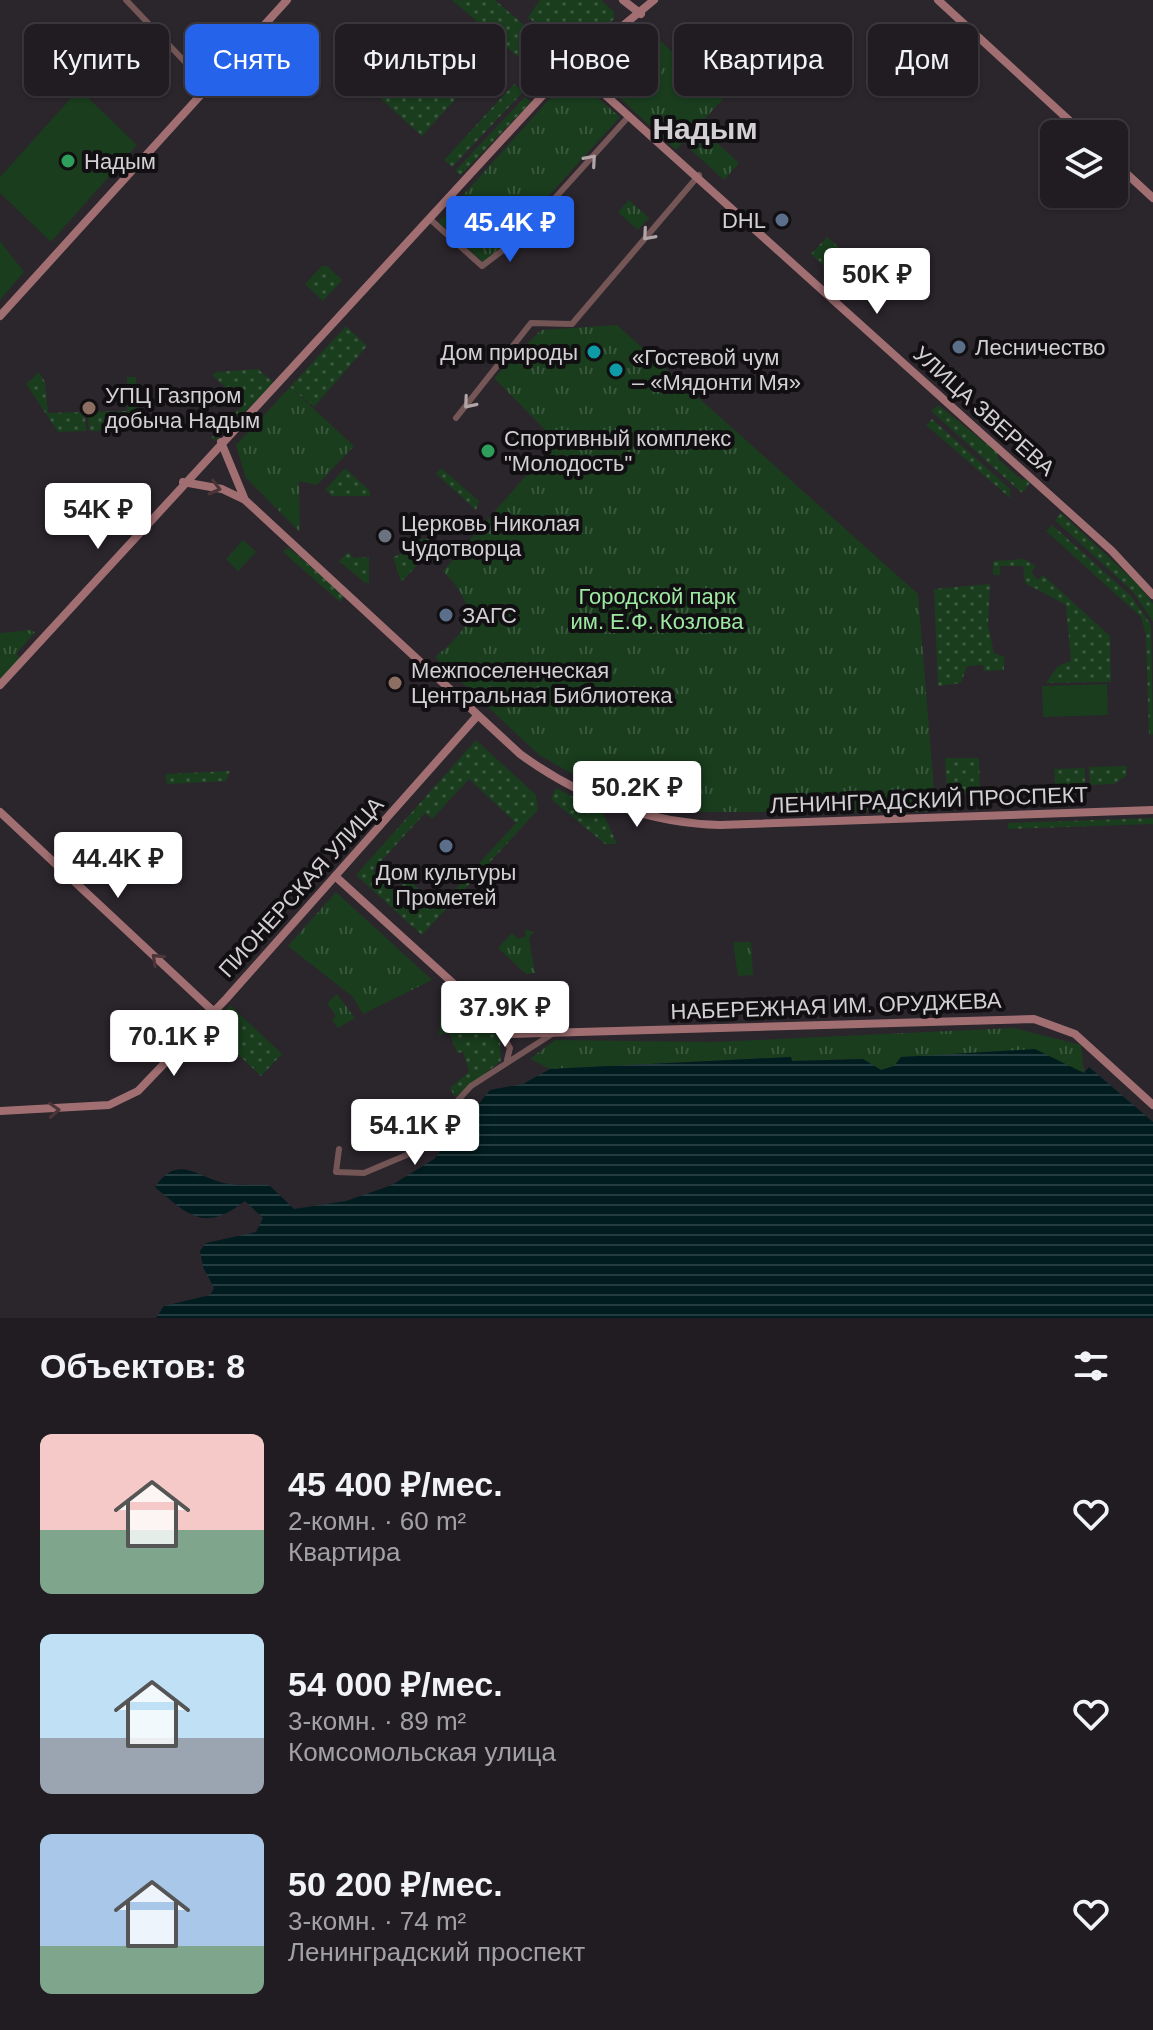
<!DOCTYPE html>
<html lang="ru">
<meta charset="utf-8">
<style>
:root{--surface:#201c21;--page:#28252a;--text:#f1f3f6;--muted:#a2a1a5;--line:#3d3a3f;--accent:#2563eb}
body{margin:0;font-family:Arial,sans-serif;background:var(--page);color:var(--text);height:100vh;display:flex;flex-direction:column;font-size:30px;white-space:nowrap}
*{box-sizing:border-box;margin:0}
p{font-size:26px;color:var(--muted)}
.icon{flex:none;width:44px;height:44px;fill:none;stroke:currentColor;stroke-width:2;stroke-linecap:round;stroke-linejoin:round}
.map{position:relative;height:1318px;overflow:hidden}
.panel{display:flex;flex-direction:column;background:var(--surface);flex:1}
.panel>*{flex:none}
.banner{position:absolute;left:24px;top:24px;width:1106px;height:72px;display:flex;gap:16px}
.tools{position:absolute;left:1040px;top:120px;display:grid;gap:16px}
.tools a{display:grid;place-items:center;width:88px;height:88px;border-radius:12px;background:var(--surface);box-shadow:0 2px 6px #0004,0 0 0 2px var(--line);font-size:40px}
.price{position:absolute;translate:-50% -68px;padding:0 18px;border-radius:8px;background:#fff;color:#222;font-size:26px;line-height:52px;filter:drop-shadow(0 2px 4px #0008)}
.price::after{content:'';position:absolute;left:50%;top:48px;width:24px;height:18px;margin-left:-12px;background:inherit;clip-path:polygon(0 0,100% 0,50% 100%)}
.price.on{background:var(--accent);color:#fff}
ul{padding:0;list-style:none}
li{display:flex;align-items:center;gap:24px;height:200px;padding:0 40px}
li span{display:grid;place-items:center;flex:none;width:224px;height:160px;border-radius:12px;color:#555}
li>.icon{margin-inline-start:auto}
span .icon{width:96px;height:96px;fill:#fffc;stroke-width:1}
li b{font-size:34px}
h2{display:flex;justify-content:space-between;align-items:center;height:96px;padding:0 40px;font-size:34px}
.tag{padding:0 28px;border-radius:12px;background:var(--surface);box-shadow:0 2px 6px #0004,0 0 0 2px var(--line);font-size:28px;line-height:72px}
.tag.on{background:var(--accent);color:#fff}
.map>svg:first-child{display:block}
.grass{fill:url(#grass-dots);fill-rule:evenodd}
.park{fill:url(#park-tufts)}
.pitch{fill:#1a3d1e}
.water{fill:url(#water-rules)}
.lines{fill:none;stroke-linecap:round;stroke-linejoin:round}
.street{stroke:#755657;stroke-width:6}
.secondary{stroke:#a16f72;stroke-width:8}
.oneway{stroke:#b2a5a8}
.oneway2{stroke:#4b3538}
.leisure-dot{fill:#2e9e5b;stroke:#120f12;stroke-width:3}
.service-dot{fill:#5c6f8a;stroke:#120f12;stroke-width:3}
.culture-dot{fill:#0f9aa8;stroke:#120f12;stroke-width:3}
.education-dot{fill:#8d6e63;stroke:#120f12;stroke-width:3}
.worship-dot{fill:#6b7280;stroke:#120f12;stroke-width:3}
.labels{text-anchor:middle;dominant-baseline:central;stroke-width:8;stroke-linejoin:round;paint-order:stroke}
.poi-label{font-size:22px;fill:#d3d0d4;stroke:#120f12;text-anchor:start}
.street-label{font-size:22px;fill:#d3d0d4;stroke:#120f12}
.park-label{font-size:22px;fill:#9de9a2;stroke:#120f12}
.district-label{font-size:30px;font-weight:bold;fill:#d3d0d4;stroke:#120f12}
</style>
<div class="map">
<svg width="1153" height="1318" viewBox="0 0 1153 1318">
<defs>
<pattern id="grass-dots" width="8" height="8" patternUnits="userSpaceOnUse" patternTransform="scale(2)"><rect width="8" height="8" fill="#1a3d1e"/><path d="M2 2h.1M6 6h.1" fill="none" stroke="#3a583e" stroke-width="1.8" stroke-linecap="round"/></pattern>
<pattern id="park-tufts" width="24" height="20" patternUnits="userSpaceOnUse" patternTransform="scale(2)"><rect width="24" height="20" fill="#1a3d1e"/><path d="M3 7l-1-3M5 7V3M7 7l1-3M15 17l-1-3M17 17v-4M19 17l1-3" fill="none" stroke="#3a583e"/></pattern>
<pattern id="water-rules" width="6" height="5" patternUnits="userSpaceOnUse" patternTransform="scale(2)"><rect width="6" height="5" fill="#001c1f"/><path d="M0 2.5h6" fill="none" stroke="#243c3f"/></pattern>
</defs>
<rect width="100%" height="100%" fill="#2b252c"/>
<path class="grass" d="M452,0H495L556,53L538,74Z
M540,0H601L614,12V19L583,46L563,48L528,17Z
M453,45L482,70L422,136L371,90L377,85L389,96L400,86L411,96Z
M514,84L523,92L452,167L444,160Z
M525,97L531,102L461,175L455,171Z
M827,237L852,259L836,277L811,254Z
M322,266H327L342,280L323,301L305,284Z
M346,326L367,346L314,407L290,387Z
M258,369L274,383L215,441L211,438L244,404L212,375L216,372Z
M39,372L45,382L48,413L85,412L86,431L58,432L26,384Z
M127,377H136L138,430L89,431L88,412L127,411Z
M938,405L998,453V459L1021,479H1026L1030,483L1022,493L931,411Z
M932,419L1010,489V498L926,425Z
M345,468L370,491V496H332L325,490Z
M441,468L479,501L476,510L436,474Z
M1061,513L1140,586L1153,604V622L1133,592L1055,520Z
M1052,525L1131,596L1151,625L1153,734L1149,735L1146,635L1141,617L1046,531Z
M416,539H432L438,544L401,582L393,557L414,549Z
M288,547L345,596L340,602L283,552Z
M348,552L354,558L369,557V583H365L339,561Z
M1024,559L1036,566L1031,572L1038,580L1043,575L1110,636L1111,682L1046,683L1058,666L1071,661L1066,605L1025,583L1023,566H1000V575H993V561Z
M990,584L988,626L994,653L1004,657V670L984,671L983,665L967,666L961,683L938,686L934,589Z
M476,740L536,795L538,810L422,935L356,875ZM469,779L516,823L439,907L408,879L395,892L373,870L425,813L432,819Z
M945,758H979L980,793L947,795Z
M1127,766L1126,776L1114,784L1090,785L1089,767Z
M1085,768V785L1055,786L1054,769Z
M230,771L226,781L167,784L165,774Z
M556,788L603,813L617,844H605L551,799Z
M1153,818V824L1008,829V823Z
M442,987L471,1005L500,1040L501,1061L455,1097L450,1088L469,1072L463,1052L457,1053L449,1032L439,1036Z
M230,1005L282,1054L261,1076L209,1027Z"/>
<path class="park" d="M641,23L723,99L676,150L594,74Z
M571,75L620,117L486,265L439,222Z
M703,130L739,163L724,180L688,147Z
M629,200L649,218L638,230L618,212Z
M617,325L918,594L935,801L928,812H679L596,787L539,755L435,657C474,626 479,609 443,571L556,441L494,378L541,330Z
M290,387L354,446L317,485L299,481L300,532L246,478L236,445Z
M243,540L256,552L238,571L226,559Z
M30,630L35,632L16,654L21,658L0,681V633Z
M336,892L432,980L363,1014L353,997L288,946Z
M525,929L533,932L529,939L535,973L526,974L498,948L512,933L518,939L526,936Z
M733,942H751L753,975L738,976Z
M337,994L355,1018L338,1028L332,1020L336,1016L327,1003Z
M1014,1028L1081,1045L1084,1073L1066,1065L894,1066L881,1070L863,1059L791,1061L790,1057L550,1069L530,1059L555,1040L714,1042Z"/>
<path class="pitch" d="M79,89L137,145L51,242L0,193V177Z
M0,241L24,272L0,300Z
M1107,684L1108,715L1043,717L1042,686Z"/>
<path class="water" d="M1035,1049L1084,1073L1089,1067L1153,1122V1318H156L164,1306L210,1295L214,1288L203,1267L200,1251L206,1243L256,1232L263,1218L245,1201C205,1232 190,1217 155,1187C180,1151 198,1180 230,1184C242,1186 256,1184 269,1185L294,1209L346,1201L392,1185L434,1159L490,1090L523,1084L550,1069L791,1057L792,1061L863,1059L881,1070L894,1066L901,1057Z"/>
<g class="lines">
<path class="street" d="M126,0L208,86
M431,220L482,266L519,238L629,116
M456,418L531,323L572,324L699,175
M495,1022L510,1048L507,1060
M339,1149L336,1172L364,1173L409,1154L471,1086L552,1034"/>
<path class="secondary" d="M623,0L641,14
M938,0L1084,134
M572,65L1112,551L1153,595
M1114,162L1153,198
M0,316L287,0
M221,442L245,500
M183,482L222,489L245,500L520,754C579,797 646,823 720,825L1153,810
M0,685L555,82L654,0
M0,812L214,1012
M335,876L509,1034L1034,1019L1075,1034L1153,1105
M0,1111L109,1105L138,1091L226,999L478,715"/>
</g>
<defs><path id="oneway-chevron" d="M-2-3.5L2.5 0L-2 3.5" fill="none" stroke-width="1.6" stroke-linecap="round" stroke-linejoin="round" transform="scale(2)"/></defs>
<g class="oneway">
<use href="#oneway-chevron" transform="translate(591 160) rotate(-49)"/>
<use href="#oneway-chevron" transform="translate(648 235) rotate(131)"/>
<use href="#oneway-chevron" transform="translate(469 403) rotate(130)"/>
</g>
<g class="oneway2">
<use href="#oneway-chevron" transform="translate(215 488) rotate(14)"/>
<use href="#oneway-chevron" transform="translate(157 959) rotate(-137)"/>
<use href="#oneway-chevron" transform="translate(54 1110) rotate(-3)"/>
</g>
<g class="leisure-dot">
<circle cx="68" cy="161" r="8"/>
<circle cx="488" cy="451" r="8"/>
</g>
<g class="service-dot">
<circle cx="782" cy="220" r="8"/>
<circle cx="959" cy="347" r="8"/>
<circle cx="446" cy="615" r="8"/>
<circle cx="446" cy="846" r="8"/>
</g>
<g class="culture-dot">
<circle cx="594" cy="352" r="8"/>
<circle cx="616" cy="370" r="8"/>
</g>
<g class="education-dot">
<circle cx="89" cy="408" r="8"/>
<circle cx="395" cy="683" r="8"/>
</g>
<circle class="worship-dot" cx="385" cy="536" r="8"/>
<g class="labels">
<g class="poi-label">
<text x="84" y="161">Надым</text>
<text x="766" y="220" text-anchor="end">DHL</text>
<text x="975" y="347">Лесничество</text>
<text x="578" y="352" text-anchor="end">Дом природы</text>
<text x="632" y="357">«Гостевой чум<tspan x="632" dy="25">– «Мядонти Мя»</tspan></text>
<text x="105" y="395">УПЦ Газпром<tspan x="105" dy="25">добыча Надым</tspan></text>
<text x="504" y="438">Спортивный комплекс<tspan x="504" dy="25">"Молодость"</tspan></text>
<text x="401" y="523">Церковь Николая<tspan x="401" dy="25">Чудотворца</tspan></text>
<text x="462" y="615">ЗАГС</text>
<text x="411" y="670">Межпоселенческая<tspan x="411" dy="25">Центральная Библиотека</tspan></text>
<text x="446" y="872" text-anchor="middle">Дом культуры<tspan x="446" dy="25">Прометей</tspan></text>
</g>
<g class="street-label">
<text transform="translate(984 411) rotate(42)">УЛИЦА ЗВЕРЕВА</text>
<text transform="translate(929 800) rotate(-2)">ЛЕНИНГРАДСКИЙ ПРОСПЕКТ</text>
<text transform="translate(301 887) rotate(-48)">ПИОНЕРСКАЯ УЛИЦА</text>
<text transform="translate(836 1006) rotate(-2)">НАБЕРЕЖНАЯ ИМ. ОРУДЖЕВА</text>
</g>
<g class="park-label">
<text x="657" y="596">Городской парк<tspan x="657" dy="25">им. Е.Ф. Козлова</tspan></text>
</g>
<g class="district-label">
<text x="705" y="128">Надым</text>
</g>
</g>
</svg>
<div class="tools">
<a><svg class="icon" aria-label="layers" viewBox="0 0 24 24"><path d="M12 4l9 5-9 5-9-5zM3 14l9 5 9-5"/></svg></a>
</div>
<b class="price on" style="left:510px;top:264px">45.4K ₽</b>
<b class="price" style="left:877px;top:316px">50K ₽</b>
<b class="price" style="left:98px;top:551px">54K ₽</b>
<b class="price" style="left:637px;top:829px">50.2K ₽</b>
<b class="price" style="left:118px;top:900px">44.4K ₽</b>
<b class="price" style="left:505px;top:1049px">37.9K ₽</b>
<b class="price" style="left:174px;top:1078px">70.1K ₽</b>
<b class="price" style="left:415px;top:1167px">54.1K ₽</b>
<div class="banner">
<a class="tag">Купить</a>
<a class="tag on">Снять</a>
<a class="tag">Фильтры</a>
<a class="tag">Новое</a>
<a class="tag">Квартира</a>
<a class="tag">Дом</a>
</div>
</div>
<section class="panel">
<h2>Объектов: 8<svg class="icon" aria-label="filters" viewBox="0 0 24 24"><path d="M4 7h16M4 17h16"/><circle cx="9" cy="7" r="2"/><circle cx="15" cy="17" r="2"/></svg></h2>
<ul>
<li><span style="background:linear-gradient(#f6c9c9 60%,#7fa58c 0)"><svg class="icon" aria-label="home" viewBox="0 0 24 24"><path d="M3 11l9-7 9 7M6 9v11h12V9"/></svg></span><div><b>45 400 ₽/мес.</b><p>2-комн. · 60 m²</p><p>Квартира</p></div><svg class="icon" aria-label="heart" viewBox="0 0 24 24"><path d="M12 20l-8-8c-3-5 5-10 8-4 3-6 11-1 8 4z"/></svg></li>
<li><span style="background:linear-gradient(#bfe0f5 65%,#9aa5b1 0)"><svg class="icon" aria-label="home" viewBox="0 0 24 24"><path d="M3 11l9-7 9 7M6 9v11h12V9"/></svg></span><div><b>54 000 ₽/мес.</b><p>3-комн. · 89 m²</p><p>Комсомольская улица</p></div><svg class="icon" aria-label="heart" viewBox="0 0 24 24"><path d="M12 20l-8-8c-3-5 5-10 8-4 3-6 11-1 8 4z"/></svg></li>
<li><span style="background:linear-gradient(#a9c7e8 70%,#7fa58c 0)"><svg class="icon" aria-label="home" viewBox="0 0 24 24"><path d="M3 11l9-7 9 7M6 9v11h12V9"/></svg></span><div><b>50 200 ₽/мес.</b><p>3-комн. · 74 m²</p><p>Ленинградский проспект</p></div><svg class="icon" aria-label="heart" viewBox="0 0 24 24"><path d="M12 20l-8-8c-3-5 5-10 8-4 3-6 11-1 8 4z"/></svg></li>
</ul>
</section>
